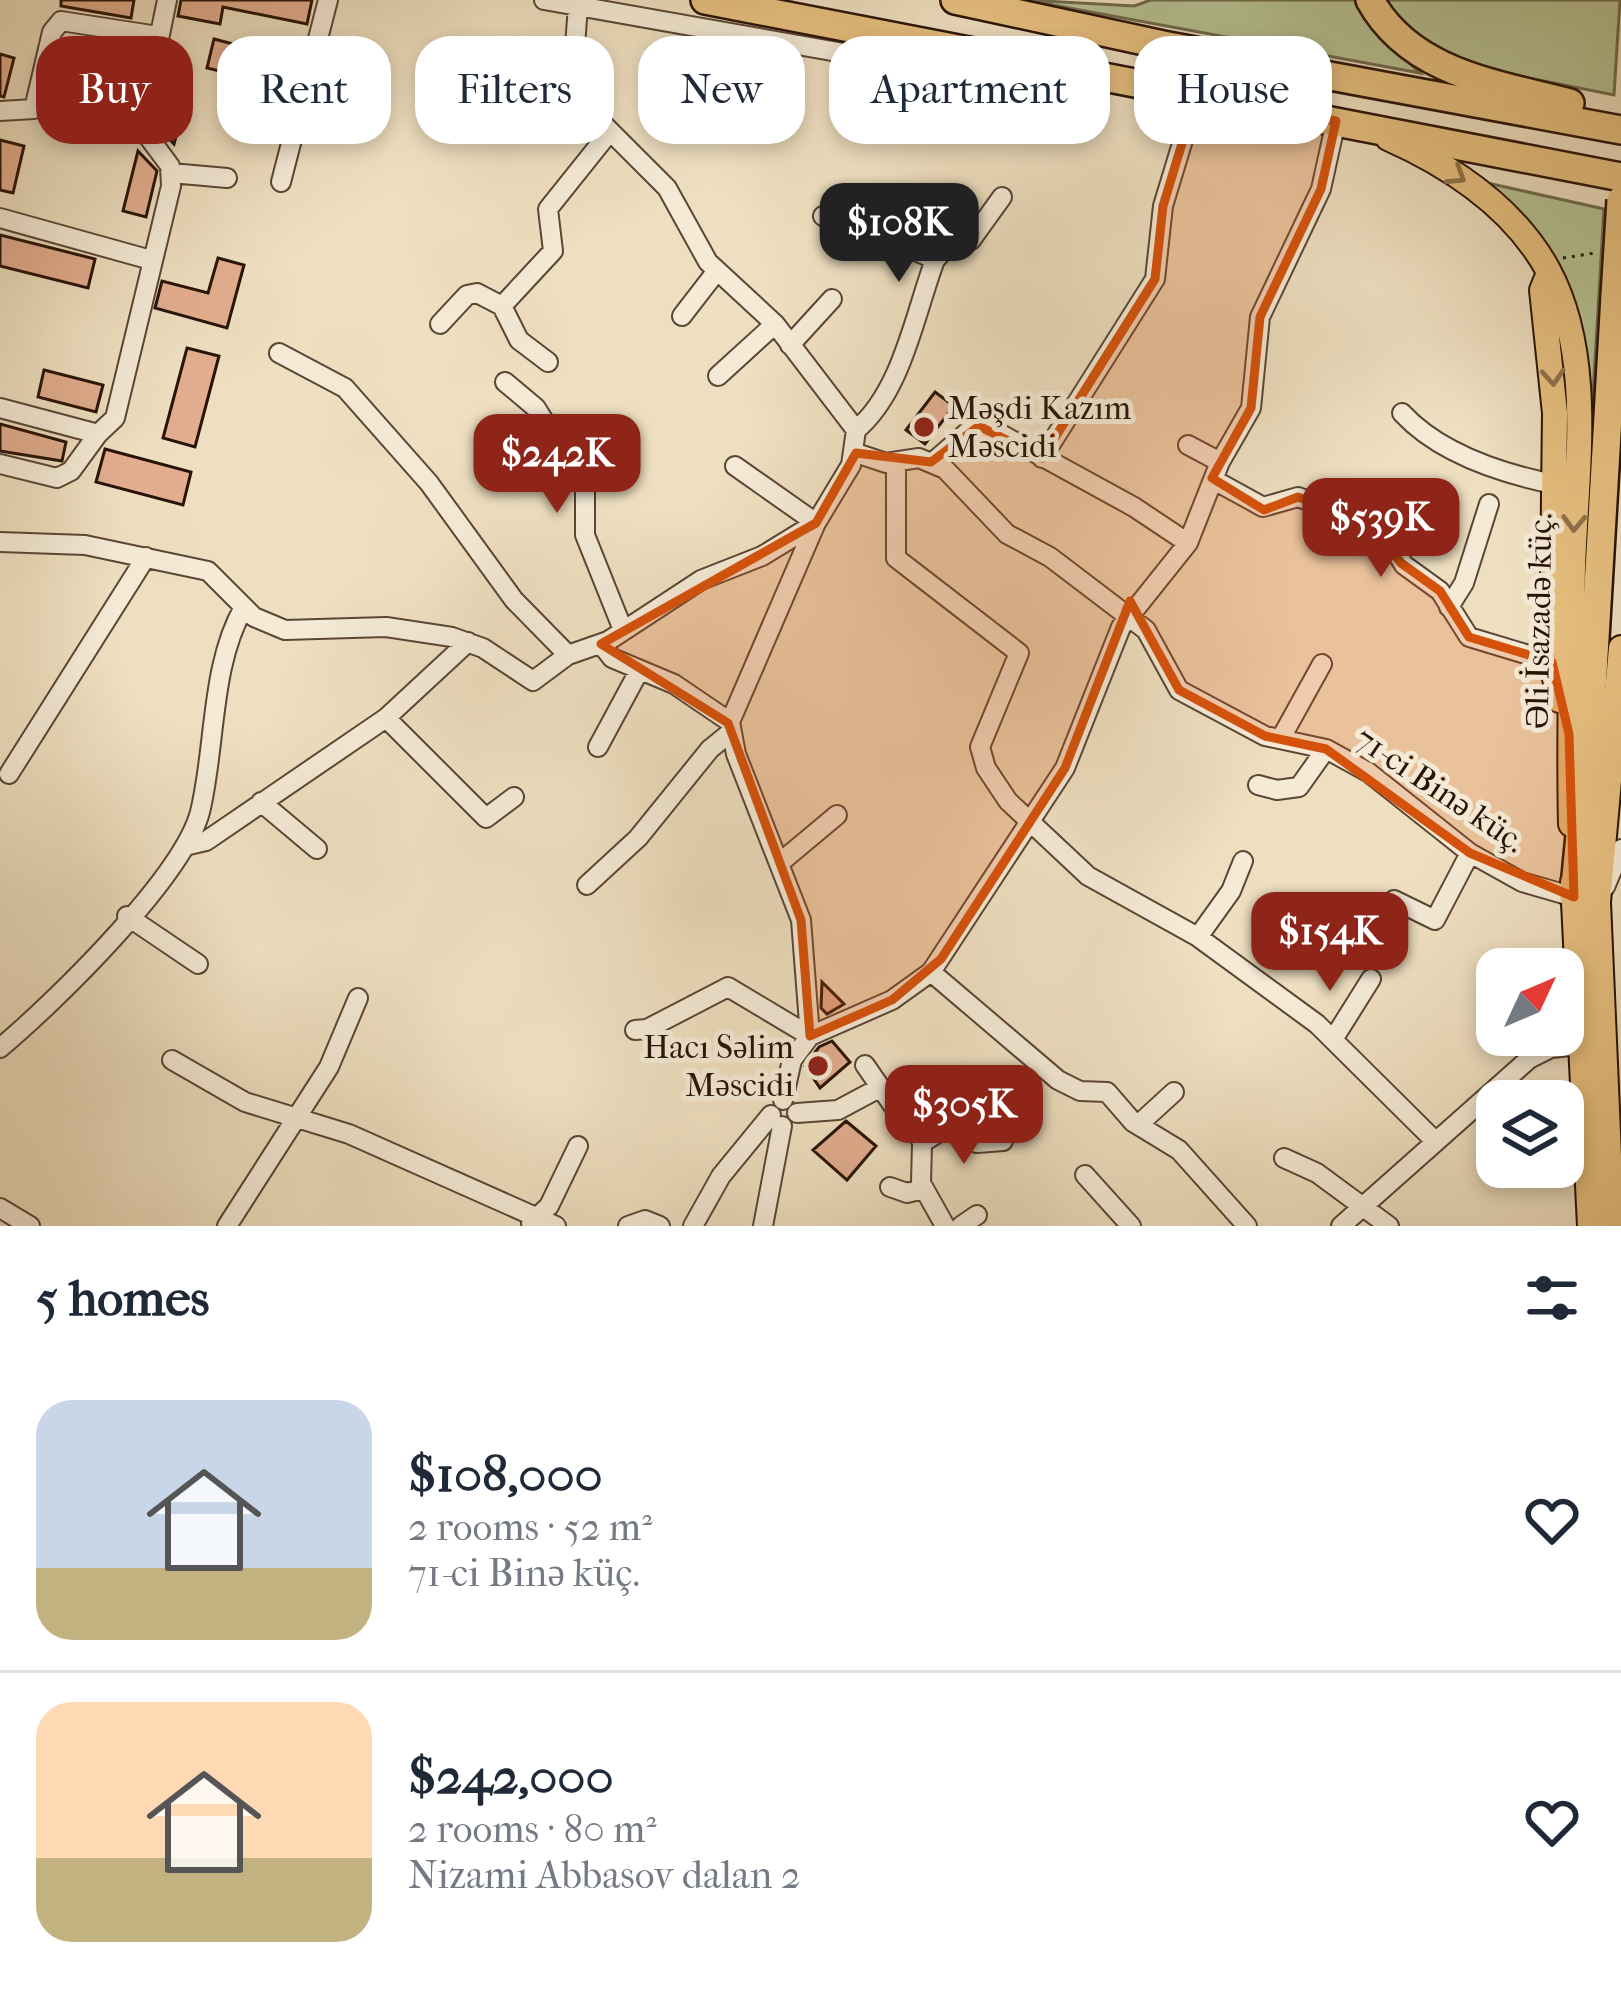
<!DOCTYPE html>
<meta charset="utf-8">
<style>
:root{--surface:#fff;--page:#f2f2f3;--text:#1f2937;--muted:#747a83;--line:#e0e1e3;--accent:#8f2418}
body{margin:0;font-family:"IM FELL French Canon",serif;background:var(--page);color:var(--text);height:100vh;display:flex;flex-direction:column;font-size:45px;white-space:nowrap}
*{box-sizing:border-box;margin:0}
p{font-size:39px;color:var(--muted)}
.icon{flex:none;width:66px;height:66px;fill:none;stroke:currentColor;stroke-width:2;stroke-linecap:round;stroke-linejoin:round}
.map{position:relative;height:1226px;overflow:hidden}
.details{display:flex;flex-direction:column;background:var(--surface);flex:1}
.details>*{flex:none}
.guide{position:absolute;left:36px;top:36px;width:1551px;height:108px;display:flex;gap:24px}
.needle{width:78px;rotate:46deg}
.controls{position:absolute;left:1476px;top:948px;display:grid;gap:24px}
.controls a{display:grid;place-items:center;width:108px;height:108px;border-radius:24px;background:var(--surface);box-shadow:0 6px 18px #0003;font-size:60px}
.price{position:absolute;translate:-50% -102px;padding:0 27px;border-radius:24px;background:var(--accent);color:#fff;font-size:39px;line-height:78px;filter:drop-shadow(0 3px 6px #0008)}
.price::after{content:'';position:absolute;left:50%;top:72px;width:36px;height:27px;margin-left:-18px;background:inherit;clip-path:polygon(0 0,100% 0,50% 100%)}
.price.selected{background:#222;color:#fff}
ul{padding:0;list-style:none}
li{display:flex;align-items:center;gap:36px;height:300px;padding:0 36px}
li+li{border-top:3px solid var(--line)}
li span{display:grid;place-items:center;flex:none;width:336px;height:240px;border-radius:36px;color:#555}
li>.icon{margin-inline-start:auto}
span .icon{width:144px;height:144px;fill:#fffc;stroke-width:1}
li b{font-size:51px}
h2{display:flex;justify-content:space-between;align-items:center;height:144px;padding:0 36px;font-size:51px}
.chip{padding:0 42px;border-radius:36px;background:var(--surface);box-shadow:0 6px 18px #0003;font-size:42px;line-height:108px}
.chip.selected{background:var(--accent);color:#fff}
.map>svg:first-child{display:block}
.green{fill:#b6c294;stroke:#6f6a4e;stroke-width:3}
.building{fill:#e2ae8f;stroke:#281307;stroke-width:3}
.lines{fill:none;stroke-linecap:round;stroke-linejoin:round}
.minor-casing{stroke:#5a4635;stroke-width:22}
.major-casing{stroke:#281307;stroke-width:28}
.highway-casing{stroke:#281307;stroke-width:32}
.path{stroke:#281307;stroke-width:3;stroke-dasharray:3 6;stroke-linecap:butt}
.minor{stroke:#f4ead6;stroke-width:18}
.major{stroke:#e7c080;stroke-width:24}
.highway{stroke:#e7c080;stroke-width:27}
.highway-bridge-casing{stroke:#281307;stroke-width:32;stroke-linecap:butt}
.highway-bridge{stroke:#e7c080;stroke-width:27}
.oneway{stroke:#91724a}
.marked{fill:#d5520c;fill-opacity:0.2;stroke:#d5520c;stroke-width:9;stroke-linejoin:round}
.poi-dot{fill:#8f2418;stroke:#f4ead6;stroke-width:4.5}
.labels{text-anchor:middle;dominant-baseline:central;stroke-width:10;stroke-linejoin:round;paint-order:stroke}
.poi-label{font-size:33px;fill:#281307;stroke:#f4ead6;text-anchor:start}
.street-label{font-size:33px;fill:#281307;stroke:#f4ead6}
</style>
<div class="map">
<svg width="1621" height="1226" viewBox="0 0 1621 1226">
<rect width="100%" height="100%" fill="#eedfc0"/>
<filter id="stains"><feTurbulence type="fractalNoise" baseFrequency=".00167" numOctaves="4"/><feColorMatrix values="0 0 0 0 .2 0 0 0 0 .09 0 0 0 0 .02 0 0 0 .5 -.17"/></filter>
<radialGradient id="worn" r=".72"><stop offset=".6" stop-color="#630" stop-opacity="0"/><stop offset="1" stop-color="#630" stop-opacity=".3"/></radialGradient>
<path class="green" d="M1026,0L1134,6L1151,0H1358L1379,35L1420,73Z
M1381,0H1620L1614,95L1469,66L1415,41Z
M1483,182L1604,209L1588,477L1547,247L1526,218Z"/>
<path class="building" d="M61,0H134L131,18L61,6Z
M181,0H312L307,24L223,7L220,24L178,16Z
M214,39L298,61L280,132L254,126L264,82L207,68Z
M70,40L119,51L103,123L54,112Z
M0,54L14,58L4,97L0,96Z
M160,100L184,106L174,144L155,124Z
M0,140L24,146L13,193L0,190Z
M138,151L157,171L146,217L123,211Z
M0,235L95,259L88,288L0,266Z
M218,258L244,265L227,328L155,308L162,281L208,293Z
M187,348L219,356L195,447L163,438Z
M44,370L103,385L96,412L38,397Z
M935,392L954,406L925,444L906,430Z
M0,424L66,442L62,461L0,451Z
M105,449L191,472L183,505L96,482Z
M822,982L844,1004L827,1014L821,1008Z
M832,1041L850,1062L820,1088L805,1066L819,1047Z
M846,1121L876,1146L847,1180L813,1150Z"/>
<g class="lines">
<defs>
<path id="minor" d="M544,0L1024,85H1097
M0,111L34,109L52,32L61,21L158,36
M171,173L227,178
M281,182L328,0
M823,216C861,237 898,240 935,260
M0,218L151,260
M502,306L553,251L548,209L608,134
M682,316L716,272
M440,324L467,295L477,293L502,306L519,340L548,362
M790,345L832,299
M279,353L345,388L429,483L514,600L568,655
M718,376L775,324
M505,382L536,408L585,486V535L623,630
M0,408L98,434L115,418L171,186L170,166L141,127L167,0
M1402,413C1439,453 1500,473 1553,484
M856,430C902,392 915,313 935,260L945,249L971,240L1002,197
M1188,445L1220,462
M856,453L886,463L919,458L945,469L1007,534L1050,557L1146,630L1179,690L1265,736L1326,749L1368,772L1470,853L1522,882L1574,897
M1042,458L1155,279L1163,206L1197,94
M896,462V558L1019,653L980,747L986,768L1008,801L1088,876L1198,937L1317,1024L1434,1140
M933,462L971,429L988,427L1134,507L1188,543
M0,464L57,478L71,471L98,434
M735,466L816,523L730,722L736,754L801,920L810,1036
M1214,480L1263,507L1298,497L1381,528L1404,565L1440,591L1469,637L1552,662
M0,542L85,545L208,571L254,617L285,630L386,627L452,637L483,648L533,681L568,655L608,641L701,580L762,556L816,523L851,465L856,430L775,324L708,262L667,188L587,108L574,59L578,6
M1449,607L1464,583L1489,504
M601,644L612,658L674,684L730,722
M386,718L486,818L514,797
M1281,738L1322,664
M598,747L639,671
M9,774L146,557
M1258,785L1277,790L1299,787L1326,749
M261,802L317,849
M189,845L206,841L386,718L468,642
M782,861L837,815
M587,885L638,838L710,749L731,732
M1605,887L1621,849
M1394,900L1435,920L1470,853
M127,916L198,964
M1198,937L1231,891L1243,861
M931,972L1058,1080L1080,1091L1107,1092L1133,1122L1179,1150L1247,1226
M635,1030L647,1029L728,987L810,1036
M1334,1038L1371,979
M0,1048C54,1003 183,877 200,812C216,747 210,666 244,607
M172,1060L245,1102L349,1134L556,1226
M865,1065L894,1107
M783,1100L792,1060L810,1036L892,1000L931,972L1065,768L1121,627L1188,543L1220,462L1251,408L1260,317L1321,189L1336,121
M797,1113L838,1110L881,1087
M914,1124L922,1143L921,1183L945,1226
M1138,1125L1174,1092
M922,1143L949,1126L977,1143L1003,1141
M1284,1158L1317,1173L1389,1226
M1085,1175L1131,1226
M890,1187L907,1193L923,1189
M0,1208L30,1226
M531,1223L549,1206L578,1146
M227,1226L329,1067L358,998
M628,1226L645,1220L660,1226
M693,1226L721,1176L771,1115
M763,1226L782,1126
M961,1226L977,1215
M1341,1226L1529,1059L1551,1048L1581,1045"/>
<path id="major" d="M1388,138C1451,166 1514,208 1548,270C1595,357 1576,472 1573,567C1571,653 1569,738 1571,824
M1549,273L1542,290L1555,413L1552,662L1559,700
M1573,882L1590,1226
M1612,1226L1598,902L1621,648"/>
<path id="highway" d="M705,0L1621,177
M955,0L1163,45L1621,130
M1370,0C1410,73 1497,84 1570,103
M1574,897L1589,741L1615,296"/>
</defs>
<use href="#minor" class="minor-casing"/>
<use href="#major" class="major-casing"/>
<use href="#highway" class="highway-casing"/>
<path class="path" d="M1563,258L1595,253"/>
<use href="#minor" class="minor"/>
<use href="#major" class="major"/>
<use href="#highway" class="highway"/>
<defs>
<path id="highway-bridge" d="M1615,296L1621,200"/>
</defs>
<use href="#highway-bridge" class="highway-bridge-casing"/>
<use href="#highway-bridge" class="highway-bridge"/>
</g>
<defs><path id="oneway-chevron" d="M-2-3.5L2.5 0L-2 3.5" fill="none" stroke-width="1.6" stroke-linecap="round" stroke-linejoin="round" transform="scale(3)"/></defs>
<g class="oneway">
<use href="#oneway-chevron" transform="translate(1457 176) rotate(33)"/>
<use href="#oneway-chevron" transform="translate(1553 377) rotate(86)"/>
<use href="#oneway-chevron" transform="translate(1574 523) rotate(92)"/>
</g>
<path class="marked" d="M1197,94L1336,121L1321,189L1260,317L1251,408L1212,478L1264,510L1298,497L1372,523L1401,563L1440,591L1469,637L1552,662L1569,734L1574,897L1470,853L1326,749L1265,736L1179,690L1130,601L1065,768L941,959L892,1000L810,1036L801,920L728,723L601,644L816,523L856,453L931,462L979,426L1042,458L1155,279L1163,206Z"/>
<g class="poi-dot">
<circle cx="924" cy="427" r="12"/>
<circle cx="818" cy="1066" r="12"/>
</g>
<g class="labels">
<g class="poi-label">
<text x="948" y="408">Məşdi Kazım<tspan x="948" dy="38">Məscidi</tspan></text>
<text x="794" y="1047" text-anchor="end">Hacı Səlim<tspan x="794" dy="38">Məscidi</tspan></text>
</g>
<g class="street-label">
<text transform="translate(1539 621) rotate(-89)">Əli İsazadə küç.</text>
<text transform="translate(1440 790) rotate(34)">71-ci Binə küç.</text>
</g>
</g>
<rect width="100%" height="100%" filter="url(#stains)"/>
<rect width="100%" height="100%" fill="url(#worn)"/>
</svg>
<div class="controls">
<a><svg class="needle" viewBox="-14 -14 28 28"><path d="M0-13l5 13h-10z" fill="#e53935"/><path d="M0 13l5-13h-10z" fill="#747a83"/></svg></a>
<a><svg class="icon" aria-label="layers" viewBox="0 0 24 24"><path d="M12 4l9 5-9 5-9-5zM3 14l9 5 9-5"/></svg></a>
</div>
<b class="price selected" style="left:899px;top:285px">$108K</b>
<b class="price" style="left:557px;top:516px">$242K</b>
<b class="price" style="left:1381px;top:580px">$539K</b>
<b class="price" style="left:1330px;top:994px">$154K</b>
<b class="price" style="left:964px;top:1167px">$305K</b>
<div class="guide">
<a class="chip selected">Buy</a>
<a class="chip">Rent</a>
<a class="chip">Filters</a>
<a class="chip">New</a>
<a class="chip">Apartment</a>
<a class="chip">House</a>
</div>
</div>
<section class="details">
<h2>5 homes<svg class="icon" aria-label="filters" viewBox="0 0 24 24"><path d="M4 7h16M4 17h16"/><circle cx="9" cy="7" r="2"/><circle cx="15" cy="17" r="2"/></svg></h2>
<ul>
<li><span style="background:linear-gradient(#c9d6e8 70%,#c2b280 0)"><svg class="icon" aria-label="home" viewBox="0 0 24 24"><path d="M3 11l9-7 9 7M6 9v11h12V9"/></svg></span><div><b>$108,000</b><p>2 rooms · 52 m²</p><p>71-ci Binə küç.</p></div><svg class="icon" aria-label="heart" viewBox="0 0 24 24"><path d="M12 20l-8-8c-3-5 5-10 8-4 3-6 11-1 8 4z"/></svg></li>
<li><span style="background:linear-gradient(#ffd9b3 65%,#c2b280 0)"><svg class="icon" aria-label="home" viewBox="0 0 24 24"><path d="M3 11l9-7 9 7M6 9v11h12V9"/></svg></span><div><b>$242,000</b><p>2 rooms · 80 m²</p><p>Nizami Abbasov dalan 2</p></div><svg class="icon" aria-label="heart" viewBox="0 0 24 24"><path d="M12 20l-8-8c-3-5 5-10 8-4 3-6 11-1 8 4z"/></svg></li>
</ul>
</section>
